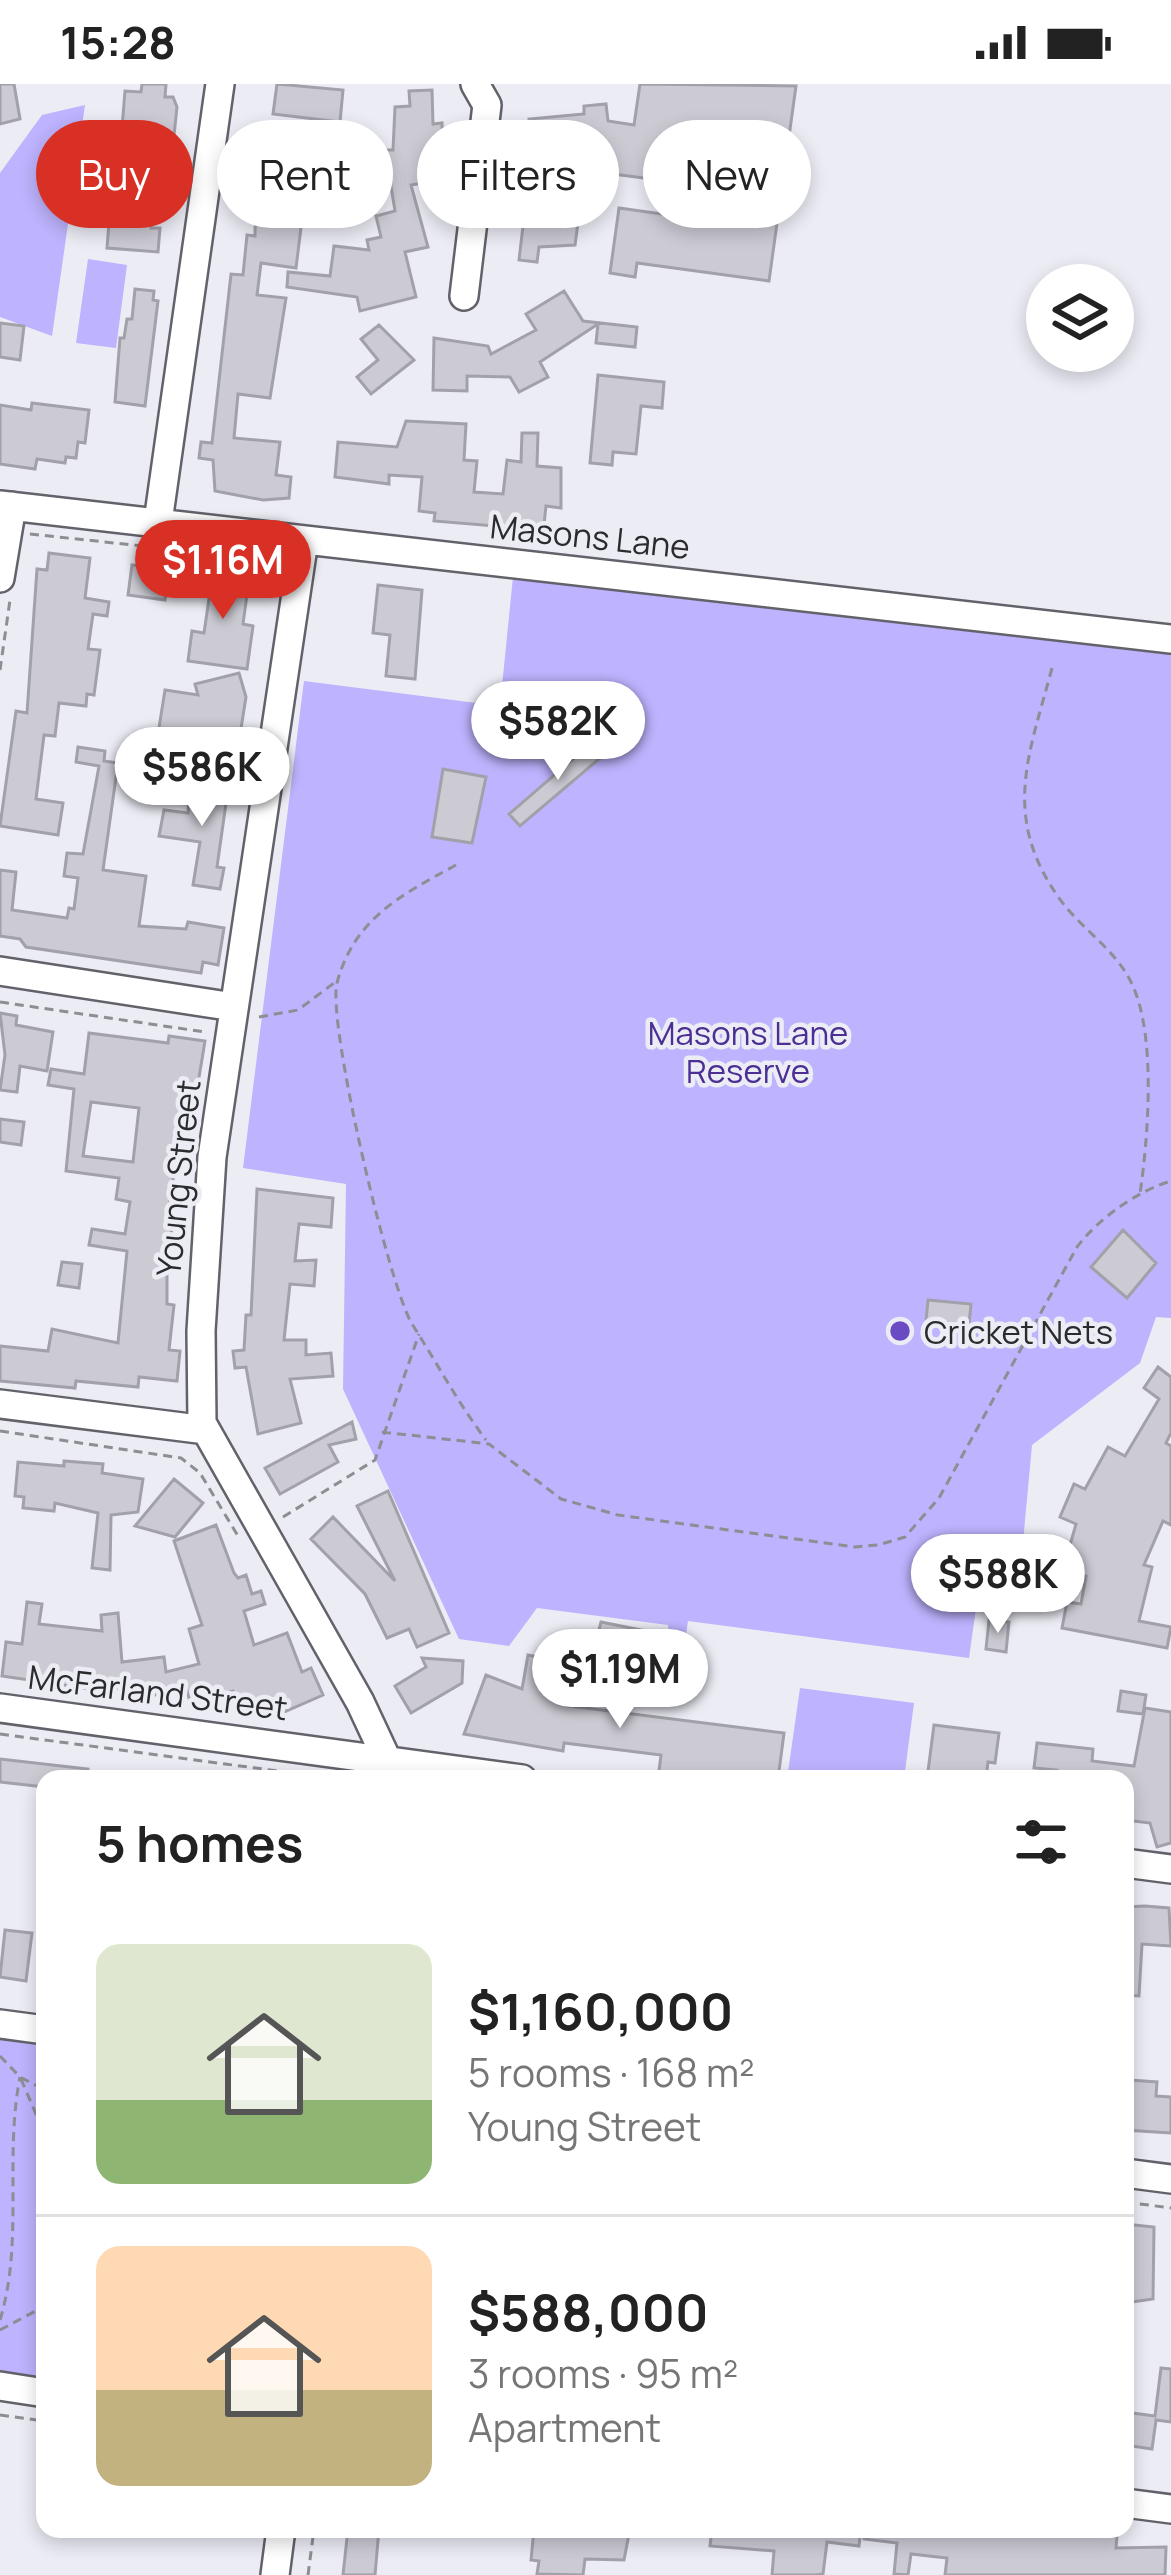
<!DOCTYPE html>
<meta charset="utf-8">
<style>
:root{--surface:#fff;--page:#f2f2f2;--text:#222;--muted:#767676;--line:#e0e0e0;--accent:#d93025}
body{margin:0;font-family:Manrope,sans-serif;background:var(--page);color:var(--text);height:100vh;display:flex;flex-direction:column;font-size:45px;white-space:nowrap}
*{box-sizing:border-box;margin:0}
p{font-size:39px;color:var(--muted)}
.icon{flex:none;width:66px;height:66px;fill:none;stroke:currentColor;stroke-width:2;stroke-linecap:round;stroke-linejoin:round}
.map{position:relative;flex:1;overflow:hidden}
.drawer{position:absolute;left:36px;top:1686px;width:1098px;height:768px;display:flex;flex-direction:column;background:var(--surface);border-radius:24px;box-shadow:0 6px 18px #0003}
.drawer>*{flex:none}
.banner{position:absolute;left:36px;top:36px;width:1101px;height:108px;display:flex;gap:24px}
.buttons{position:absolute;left:1026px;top:180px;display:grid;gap:24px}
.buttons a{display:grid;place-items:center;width:108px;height:108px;border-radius:50%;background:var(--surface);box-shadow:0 6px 18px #0003;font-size:60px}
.price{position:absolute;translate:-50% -102px;padding:0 27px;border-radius:42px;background:#fff;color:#222;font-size:39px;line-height:78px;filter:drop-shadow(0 3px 6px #0008)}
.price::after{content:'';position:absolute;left:50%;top:72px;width:36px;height:27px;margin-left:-18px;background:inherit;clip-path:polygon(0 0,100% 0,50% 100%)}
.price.current{background:var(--accent);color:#fff}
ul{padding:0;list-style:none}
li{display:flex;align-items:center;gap:36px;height:300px;padding:0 60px}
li+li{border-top:3px solid var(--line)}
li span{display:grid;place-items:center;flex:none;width:336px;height:240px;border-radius:24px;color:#555}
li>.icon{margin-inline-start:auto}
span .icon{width:144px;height:144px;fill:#fffc;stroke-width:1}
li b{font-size:51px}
h2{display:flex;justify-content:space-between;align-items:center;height:144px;padding:0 60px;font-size:51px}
.chip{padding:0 42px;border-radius:54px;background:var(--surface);box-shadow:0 6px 18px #0003;font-size:42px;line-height:108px}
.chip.current{background:var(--accent);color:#fff}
.status{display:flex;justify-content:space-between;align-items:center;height:84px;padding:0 60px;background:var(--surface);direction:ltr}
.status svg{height:33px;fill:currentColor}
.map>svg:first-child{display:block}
.green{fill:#bdb3fe}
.building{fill:#cccbd4;stroke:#a2a1aa;stroke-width:3;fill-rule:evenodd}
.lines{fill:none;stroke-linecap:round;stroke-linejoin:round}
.minor-casing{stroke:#63626a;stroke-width:32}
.path{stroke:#8d8d93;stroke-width:3;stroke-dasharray:9 6;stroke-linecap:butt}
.minor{stroke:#fff;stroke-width:27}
.poi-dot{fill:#6a4bc4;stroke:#ececf5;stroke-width:4.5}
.labels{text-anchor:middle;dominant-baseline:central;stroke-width:9;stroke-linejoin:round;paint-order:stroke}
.street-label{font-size:33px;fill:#2b2b2e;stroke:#ececf5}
.park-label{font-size:33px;fill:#4b2f95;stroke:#ececf5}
.poi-label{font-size:33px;fill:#2b2b2e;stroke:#ececf5;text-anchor:start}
</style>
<div class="status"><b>15:28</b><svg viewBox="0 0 49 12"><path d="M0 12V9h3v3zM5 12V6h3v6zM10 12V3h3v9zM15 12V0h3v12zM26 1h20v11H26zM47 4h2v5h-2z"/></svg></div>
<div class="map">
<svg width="1171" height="2491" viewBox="0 0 1171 2491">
<rect width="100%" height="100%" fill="#ececf5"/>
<path class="green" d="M85,21L52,252L0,233V89L42,31Z
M88,175L127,181L116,264L76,259Z
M513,493L1171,564V1234L1156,1233L1140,1279L1032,1361L1019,1501L980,1496L969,1574L688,1537L680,1591L671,1582L668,1541L537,1524L509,1562L459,1555L343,1305L346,1100L243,1084L304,597L500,622Z
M800,1604L914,1619L904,1695H787Z
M0,1953L45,1958V2312L0,2305Z"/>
<path class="building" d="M0,0H14L20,35L0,40Z
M142,0H166L165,13H173L177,23L168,109L154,107L151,144H160L158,168L107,164L110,125L79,123L80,108L114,111L118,76L134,78L137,49L122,44L125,7L141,8Z
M277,0L343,6L340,38L273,30Z
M640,0L796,2L769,197L637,179L635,193L610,189L619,124L669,131L674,98L613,90L609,114L582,110L575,161L539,163L537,178L519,176L532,66L529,35L584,30V22L606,20L608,37L634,41Z
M432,6L433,40L442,39L443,79L437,84V97L411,101L428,163L405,168L416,213L360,227L357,213L287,203L288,188L330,192L334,162L369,166L367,156L381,153L376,132L395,127L389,90H374V66H393L395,23L410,22L409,7Z
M268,83L308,87L296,184L261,179L257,211L286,214L270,314L238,310L234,354L280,358L276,391L291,393L289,414L263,416L215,407L213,376L199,374L201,358L212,359L231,190L243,191L247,151L255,152L256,89L267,90Z
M135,205L154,207L153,216L158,217L145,322L115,318L120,254H124L127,235H132Z
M564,207L583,237L637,243L635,263L596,259L598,240L540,278L548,293L519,308L510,293L467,292V307L433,306L434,254L488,262L491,270L536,246L526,230Z
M0,239L24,242L20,276L0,273Z
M379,241L414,276L371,310L357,293L378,276L361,255Z
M598,291L664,298L662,324L641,322L636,370L613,368L612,381L590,379Z
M32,319L89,326L85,359L78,358L76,374L66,373L65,379L37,375L35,385L0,380V321L31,326Z
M406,337L466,340L464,376L477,377L474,408L503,410L507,376L521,378L522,349H538L537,382L561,384V424L546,422L544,441L521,439L520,444L434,437L435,429L419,427L422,393L389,391V400L335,393L338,358L397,363Z
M49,469L90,474L85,514L109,518L107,532L93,530L88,565L100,566L94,611L87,610L86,622L59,619L55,652L44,651L36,715L63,719L58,751L0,742L16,627L27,629L37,485L47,486Z
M207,479L232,482L230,494L249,496L243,540L253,542L247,585L188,577L192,547L204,549L210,508L203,507Z
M132,481L169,485L165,516L128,511Z
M378,501L422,506L415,595L386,592L390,551L373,549Z
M239,589L246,613L237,670L207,665L205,677L143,668L146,648L158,650L165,606L198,611L195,600Z
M595,656L606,669L520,742L509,730Z
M78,663L105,667L104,677L118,679L103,786L146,792L139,842L186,845L188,838L224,844L218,881L203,878L201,889L26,863L20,855L0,852V786L16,788L12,826L67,834L69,824L74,825L78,794L64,792L67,769L83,770L99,682L76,678Z
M443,685L486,693L472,759L432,753Z
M200,695L229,698L217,783L224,784L220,805L193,801L200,758L159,752L164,726L188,729L190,704L199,705Z
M0,929L17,932L16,941L53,948L47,987L20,982L17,1008L0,1006L5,971Z
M89,949L168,959L169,952L205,957L186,1072L177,1070L167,1136L173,1137L167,1180V1220L174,1221L169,1266L180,1267L177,1297L139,1293L138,1303L76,1297L75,1304L0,1297V1262L48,1267L52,1245L118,1259L127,1167L89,1161L92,1145L125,1150L130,1118L116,1115L119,1094L66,1087L74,1005L48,1001L51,985L84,990ZM91,1018L139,1024L133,1078L83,1072Z
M0,1035L24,1038L21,1061L0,1058Z
M257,1105L333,1114L331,1143L299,1140L295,1177L316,1176L314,1202L290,1200L284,1256H306V1271L331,1269L333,1292L290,1295L301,1339L258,1350L246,1283L235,1284L233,1267L244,1266L246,1231H251Z
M1123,1146L1156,1179L1127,1214L1091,1183Z
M62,1178L82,1180L79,1204L58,1201Z
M928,1216L971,1220L969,1240L926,1237Z
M1158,1283L1171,1293V1349L1166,1359L1171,1362V1441L1163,1437L1144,1481L1152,1483L1139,1537L1171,1543L1167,1564L1062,1544L1067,1518L1081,1520L1086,1492L1063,1486L1076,1440L1060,1433L1074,1400L1085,1405L1108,1363L1125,1372L1159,1315L1144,1304Z
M352,1338L356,1355L329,1361L338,1378L280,1410L265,1384Z
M64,1377L103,1380L102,1389L143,1395L138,1428L111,1431L110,1486L92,1484L98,1429L55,1419L54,1427L23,1424L24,1413L15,1412L18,1378L64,1382Z
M174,1395L203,1419L175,1453L135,1442Z
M388,1407L449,1549L417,1563L409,1545L387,1554L365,1510L311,1455L333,1433L395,1497L357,1422Z
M216,1441L234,1489L238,1494L246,1491L252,1510L261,1507L265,1520L244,1527L254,1561L287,1549L302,1588L311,1584L323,1611L284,1628L278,1616L238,1626L233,1607L190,1618L187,1607L139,1613L138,1604L90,1605L2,1592L6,1558L22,1560L27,1518L42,1520L39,1540L102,1547L101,1531L118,1529L122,1578L164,1573L166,1588L199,1580L189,1545L202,1541L174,1457Z
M989,1536L1009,1538L1006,1568L986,1565Z
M601,1538L646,1547L640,1576L594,1566Z
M528,1571L543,1574L540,1590L572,1595L569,1622L784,1649L778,1695H658L661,1671L564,1659L563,1667L464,1650L486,1591L522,1605Z
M422,1574L463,1577L462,1599L411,1629L395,1602L426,1583Z
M1121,1607L1146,1611L1143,1630L1118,1627Z
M1145,1624L1171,1628V1759L1157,1763L1150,1739L1125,1736V1695H1056L1057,1686L1034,1684L1037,1659L1093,1665L1092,1677L1134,1682Z
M934,1641L999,1649L995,1679L988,1678L986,1695H927Z
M0,1675L88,1685L87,1695H45V1703L0,1698Z
M1145,1822L1169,1824L1171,1862L1142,1860L1139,1912L1125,1911V1823Z
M5,1846L32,1849L26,1897L0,1893Z
M1130,1996L1157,1998L1156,2012L1171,2013V2049L1125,2046Z
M1125,2140L1154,2143L1153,2215L1125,2219Z
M1161,2284L1171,2285V2338L1156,2336L1152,2365L1125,2361V2328L1155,2332Z
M348,2445H379L375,2491H343Z
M534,2445H630L624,2476L585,2475L583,2491L537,2490L539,2477L531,2476Z
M712,2445H861L859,2462L827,2458L823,2490L815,2491H772L774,2467L710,2462Z
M864,2445L1117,2452L1116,2464L1166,2463L1165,2491H945L947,2474L911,2470L908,2491L894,2490L897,2459L864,2455Z"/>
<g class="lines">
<defs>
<path id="minor" d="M464,212L487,21L475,0
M0,421L1171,555
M158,438L220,0
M304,456L212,1073L201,1247L202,1339L360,1618L396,1695
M0,494L12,422
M0,887L234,923
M0,1320L206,1346
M0,1624L522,1695
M1125,1779L1171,1785
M0,1940L45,1946
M1125,2089L1171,2095
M0,2302L45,2309
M1125,2419L1171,2425
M275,2491L281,2445"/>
</defs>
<use href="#minor" class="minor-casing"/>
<path class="path" d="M30,450L152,463
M1052,584C1029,671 1001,732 1059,814C1080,844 1115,865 1131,898C1157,950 1148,1054 1140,1110
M0,586L10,516
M456,781C403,810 354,834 337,899C327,940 389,1202 412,1240C437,1279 458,1319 486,1356
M0,918L205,948
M259,933L298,926L334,899
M0,1347L181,1374L200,1389L238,1452
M382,1348L489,1360L561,1415L618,1431L855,1463L878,1461L905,1453L939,1414L1077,1163C1098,1135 1137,1107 1171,1097
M283,1433L375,1376L419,1250
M0,1650L338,1695
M543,1688L595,1695
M0,1972L20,1993L45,2006
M21,1995L45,2051
M1125,2118L1171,2124
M0,2236C24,2157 4,2074 20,1993
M0,2246L45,2222
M0,2331L45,2337
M308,2491L314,2445"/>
<use href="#minor" class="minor"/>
</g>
<circle class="poi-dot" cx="900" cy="1247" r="12"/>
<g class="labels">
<g class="street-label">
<text transform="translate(590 452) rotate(6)">Masons Lane</text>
<text transform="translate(178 1094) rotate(-84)">Young Street</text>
<text transform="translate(158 1608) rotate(7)">McFarland Street</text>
</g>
<g class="park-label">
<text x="748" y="948">Masons Lane<tspan x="748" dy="38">Reserve</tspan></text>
</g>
<g class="poi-label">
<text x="924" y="1247">Cricket Nets</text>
</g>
</g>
</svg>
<div class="buttons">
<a><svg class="icon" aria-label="layers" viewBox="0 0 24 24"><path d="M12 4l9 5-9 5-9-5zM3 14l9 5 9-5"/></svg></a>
</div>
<b class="price current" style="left:223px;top:538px">$1.16M</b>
<b class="price" style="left:558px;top:699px">$582K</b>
<b class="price" style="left:202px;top:745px">$586K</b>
<b class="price" style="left:998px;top:1552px">$588K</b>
<b class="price" style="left:620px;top:1647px">$1.19M</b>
<div class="banner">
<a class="chip current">Buy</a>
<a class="chip">Rent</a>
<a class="chip">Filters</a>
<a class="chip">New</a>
</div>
<section class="drawer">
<h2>5 homes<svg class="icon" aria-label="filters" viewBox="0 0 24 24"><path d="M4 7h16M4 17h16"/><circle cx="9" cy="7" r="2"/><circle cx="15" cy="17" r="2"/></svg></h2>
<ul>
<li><span style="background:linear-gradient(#dfe7d0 65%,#8fb573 0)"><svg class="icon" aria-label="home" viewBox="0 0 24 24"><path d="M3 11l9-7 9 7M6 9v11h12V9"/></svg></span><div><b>$1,160,000</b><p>5 rooms · 168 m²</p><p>Young Street</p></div></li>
<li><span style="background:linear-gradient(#ffd9b3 60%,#c2b280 0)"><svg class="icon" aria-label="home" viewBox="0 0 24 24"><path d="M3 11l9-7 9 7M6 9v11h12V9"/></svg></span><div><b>$588,000</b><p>3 rooms · 95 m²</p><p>Apartment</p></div></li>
</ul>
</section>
</div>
